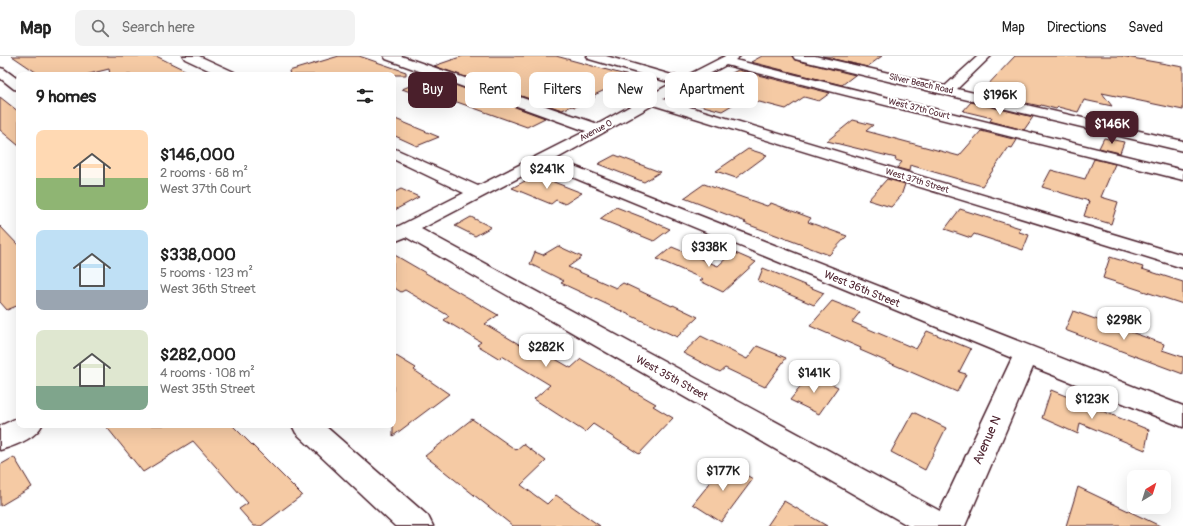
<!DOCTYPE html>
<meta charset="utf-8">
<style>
:root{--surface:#fff;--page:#f2f2f2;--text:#222;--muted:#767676;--line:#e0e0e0;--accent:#4a1f2b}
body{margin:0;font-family:Pangolin,sans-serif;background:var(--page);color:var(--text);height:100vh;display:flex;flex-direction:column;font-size:15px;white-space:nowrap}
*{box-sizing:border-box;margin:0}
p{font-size:13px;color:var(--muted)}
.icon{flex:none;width:22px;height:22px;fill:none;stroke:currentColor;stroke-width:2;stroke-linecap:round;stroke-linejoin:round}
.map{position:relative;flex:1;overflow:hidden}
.panel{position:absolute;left:16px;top:16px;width:380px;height:356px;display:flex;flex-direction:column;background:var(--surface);border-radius:8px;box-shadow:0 4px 16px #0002}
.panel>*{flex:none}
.banner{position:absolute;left:408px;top:16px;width:380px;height:36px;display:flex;gap:8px}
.needle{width:26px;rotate:38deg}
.fabs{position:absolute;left:1127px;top:414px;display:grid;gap:8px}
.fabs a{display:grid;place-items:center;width:44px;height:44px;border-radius:8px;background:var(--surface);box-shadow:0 4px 16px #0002;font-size:20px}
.price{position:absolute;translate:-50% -34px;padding:0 9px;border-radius:8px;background:#fff;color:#222;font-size:13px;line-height:26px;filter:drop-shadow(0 1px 2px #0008)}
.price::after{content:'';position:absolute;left:50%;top:24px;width:12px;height:9px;margin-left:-6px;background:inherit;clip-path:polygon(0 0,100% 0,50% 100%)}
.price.on{background:var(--accent);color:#fff}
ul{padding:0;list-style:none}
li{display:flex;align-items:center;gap:12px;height:100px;padding:0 20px}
li span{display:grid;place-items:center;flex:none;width:112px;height:80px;border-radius:8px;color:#555}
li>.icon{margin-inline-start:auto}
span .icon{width:48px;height:48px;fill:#fffc;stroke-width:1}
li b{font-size:17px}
h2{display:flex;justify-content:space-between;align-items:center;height:48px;padding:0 20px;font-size:17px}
.tag{padding:0 14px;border-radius:8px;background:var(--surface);box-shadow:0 4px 16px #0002;font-size:14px;line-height:36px}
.tag.on{background:var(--accent);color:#fff}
header{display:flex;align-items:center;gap:24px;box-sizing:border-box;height:56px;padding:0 20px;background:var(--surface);border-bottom:1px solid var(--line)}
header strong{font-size:19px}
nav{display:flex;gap:22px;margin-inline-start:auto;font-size:14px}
.search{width:280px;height:36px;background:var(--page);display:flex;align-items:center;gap:10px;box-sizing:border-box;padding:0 14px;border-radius:8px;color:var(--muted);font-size:15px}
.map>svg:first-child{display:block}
.building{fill:#f5caa4;stroke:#4a1f2b}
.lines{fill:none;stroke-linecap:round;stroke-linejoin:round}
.minor-casing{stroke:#4a1f2b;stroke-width:3}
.minor{fill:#fff;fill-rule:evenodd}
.labels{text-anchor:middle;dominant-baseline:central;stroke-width:4;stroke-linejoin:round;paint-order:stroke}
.far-street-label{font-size:9px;fill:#4a1f2b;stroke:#fff}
.street-label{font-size:11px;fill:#4a1f2b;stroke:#fff}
.near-street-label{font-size:13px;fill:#4a1f2b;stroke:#fff}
</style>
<header>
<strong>Map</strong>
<div class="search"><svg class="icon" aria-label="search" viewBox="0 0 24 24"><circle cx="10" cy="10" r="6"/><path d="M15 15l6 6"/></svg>Search here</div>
<nav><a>Map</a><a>Directions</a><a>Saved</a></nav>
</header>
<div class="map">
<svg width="1183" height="470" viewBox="0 0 1183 470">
<rect width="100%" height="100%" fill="#fff"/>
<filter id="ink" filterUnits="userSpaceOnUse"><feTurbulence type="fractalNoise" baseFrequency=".025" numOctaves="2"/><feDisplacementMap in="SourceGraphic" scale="8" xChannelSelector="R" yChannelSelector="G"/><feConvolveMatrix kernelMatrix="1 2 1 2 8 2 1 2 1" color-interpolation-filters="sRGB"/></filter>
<g filter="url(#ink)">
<path class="building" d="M12,0H156L195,19H110L109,13L85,19H40Z
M339,0H359L406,16V19H290L289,15Z
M463,0H556L633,21L592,40L595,41L575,51L572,50L562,54L434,10Z
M762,0H792L795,4L855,19L842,29L751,6Z
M822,0H882L867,11Z
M1015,0H1121L1183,11V54L1102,37L1112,50L1084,44L1078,56L1058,51L1056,53L1041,49L1040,50L980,37Z
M738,14L830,37L819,45L804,41L786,53L744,42L722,55L696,48L714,38L703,35L731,20L728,19Z
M433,21L545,62L527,71L443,41L435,45L402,33Z
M0,41L19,56V90L0,74Z
M971,46L1033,61L1024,74L990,65L992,62L963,55Z
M393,62L439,81L417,90L393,79Z
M853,64L873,69L866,75L959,100L981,75L1017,84L1012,92L1009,91L982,130L910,109L909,115L897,112L902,106L895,104L896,102L827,85Z
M1104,82L1124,86L1120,97L1099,92Z
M748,93L767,99L736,122L716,115Z
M615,99L660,116L644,126L598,108Z
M1094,103L1115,108L1101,141L1118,146L1111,168L1084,160L1089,145L1042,131L1051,114L1085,123Z
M536,119L582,137L565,148L556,144L551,148L512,132Z
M887,123L905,128L901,140L891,151L868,144Z
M704,128L767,150L771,147L811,162L808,166L847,180L829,199L744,167L746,166L684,142Z
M401,133L419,141L393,155V137Z
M616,151L647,163L670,173L654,185L600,163Z
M960,153L1020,172L1019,176L1029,179L1023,194L974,178L971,182L945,173Z
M471,161L491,171L475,180L455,170Z
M0,170L19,190V249L7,254L0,246Z
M558,190L582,201L568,211L616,232L623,227L672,250L673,249L698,261L677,281L561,227L564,225L530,208L535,196L543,199Z
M672,191L718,210L733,196L756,206L723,236L700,225L703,223L657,203Z
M393,198L498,259L485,268L527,293L531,289L571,312L581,303L631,332L630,333L656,348L653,350L673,362L639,398L593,368L585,376L534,343L550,329L502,300L500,303L477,289L481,286L444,264L449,260L405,234L401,236L393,231Z
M1110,201L1143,211L1142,213L1183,226V248L1103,222Z
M763,212L824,237L814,249L758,225Z
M832,245L860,256L852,266L916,293L927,275L971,293L959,316L966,318L957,336L860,294L861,292L810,270Z
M1073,255L1164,288L1162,294L1183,301V318L1065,274Z
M701,280L747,303L757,290L786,302L765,331L725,312L720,316L683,297Z
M393,298L416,312L414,314L449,338L393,380Z
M811,318L838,331L819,358L790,344Z
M1051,334L1149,374L1145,394L1080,367L1078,378L1042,362Z
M913,356L946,372L925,414L891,396Z
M472,363L516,394L523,388L546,405L521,429L547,448L556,439L600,470H513L425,400Z
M105,369H232L302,439L261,470H254L239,453L248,447L193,385L143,416Z
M14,401L32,431L0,450V409Z
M726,407L753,423L721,466L693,448Z
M1078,431L1160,470H1066Z
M784,445L827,470H767Z"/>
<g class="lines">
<defs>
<path id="minor" d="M183,0H199L234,16L235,19H219L185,3Z
M384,0H401L598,68L672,27L589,3L587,0H606L682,22L725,0H740L735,4L1183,114V124L726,9L663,43L1183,199V212L653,49L556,103L1183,350V371L1033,311L965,470H909L406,181L396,185L393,184V173L464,137L393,103V92L478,130L586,75L386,3ZM543,109L1012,302L940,455L421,173Z
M793,0H815L945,30L978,0H991L957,33L1183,85V95L799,4L795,3Z
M0,12L4,13L19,24V34L14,33L0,22Z
M19,361V369H42C35,383 14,390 0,394V370Z
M292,369H324L428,460L433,470H395L296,377Z"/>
</defs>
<use href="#minor" class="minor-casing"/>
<use href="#minor" class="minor"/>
</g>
</g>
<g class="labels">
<g class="far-street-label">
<text transform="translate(921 28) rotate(13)">Silver Beach Road</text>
<text transform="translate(919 53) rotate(14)">West 37th Court</text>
<text transform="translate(596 75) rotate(-28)">Avenue O</text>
<text transform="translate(917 125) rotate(17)">West 37th Street</text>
</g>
<g class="street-label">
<text transform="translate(862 233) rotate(22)">West 36th Street</text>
<text transform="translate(672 322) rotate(29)">West 35th Street</text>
</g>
<g class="near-street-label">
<text transform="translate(987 384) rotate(-66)">Avenue N</text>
</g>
</g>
</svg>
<div class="fabs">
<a><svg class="needle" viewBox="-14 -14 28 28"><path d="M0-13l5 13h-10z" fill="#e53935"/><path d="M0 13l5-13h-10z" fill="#767676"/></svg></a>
</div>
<b class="price" style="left:1000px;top:60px">$196K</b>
<b class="price on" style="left:1112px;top:89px">$146K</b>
<b class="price" style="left:547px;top:134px">$241K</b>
<b class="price" style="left:709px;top:212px">$338K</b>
<b class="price" style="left:1124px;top:285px">$298K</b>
<b class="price" style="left:546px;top:312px">$282K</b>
<b class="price" style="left:814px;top:338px">$141K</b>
<b class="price" style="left:1092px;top:364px">$123K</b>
<b class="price" style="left:723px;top:436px">$177K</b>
<div class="banner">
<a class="tag on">Buy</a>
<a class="tag">Rent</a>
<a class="tag">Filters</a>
<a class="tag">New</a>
<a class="tag">Apartment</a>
</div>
<section class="panel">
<h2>9 homes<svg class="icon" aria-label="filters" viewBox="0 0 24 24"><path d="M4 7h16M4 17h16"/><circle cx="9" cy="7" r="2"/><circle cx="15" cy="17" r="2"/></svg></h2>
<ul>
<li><span style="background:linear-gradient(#ffd9b3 60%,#8fb573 0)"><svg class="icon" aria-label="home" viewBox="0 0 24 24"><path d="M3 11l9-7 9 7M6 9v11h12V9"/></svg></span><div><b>$146,000</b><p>2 rooms · 68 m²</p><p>West 37th Court</p></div></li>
<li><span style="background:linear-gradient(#bfe0f5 75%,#9aa5b1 0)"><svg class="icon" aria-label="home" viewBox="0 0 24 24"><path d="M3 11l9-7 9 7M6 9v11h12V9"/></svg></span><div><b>$338,000</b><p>5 rooms · 123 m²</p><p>West 36th Street</p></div></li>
<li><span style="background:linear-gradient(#dfe7d0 70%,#7fa58c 0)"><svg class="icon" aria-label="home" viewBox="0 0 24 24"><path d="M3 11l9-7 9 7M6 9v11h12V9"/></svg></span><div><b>$282,000</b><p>4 rooms · 108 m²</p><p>West 35th Street</p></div></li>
</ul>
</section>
</div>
